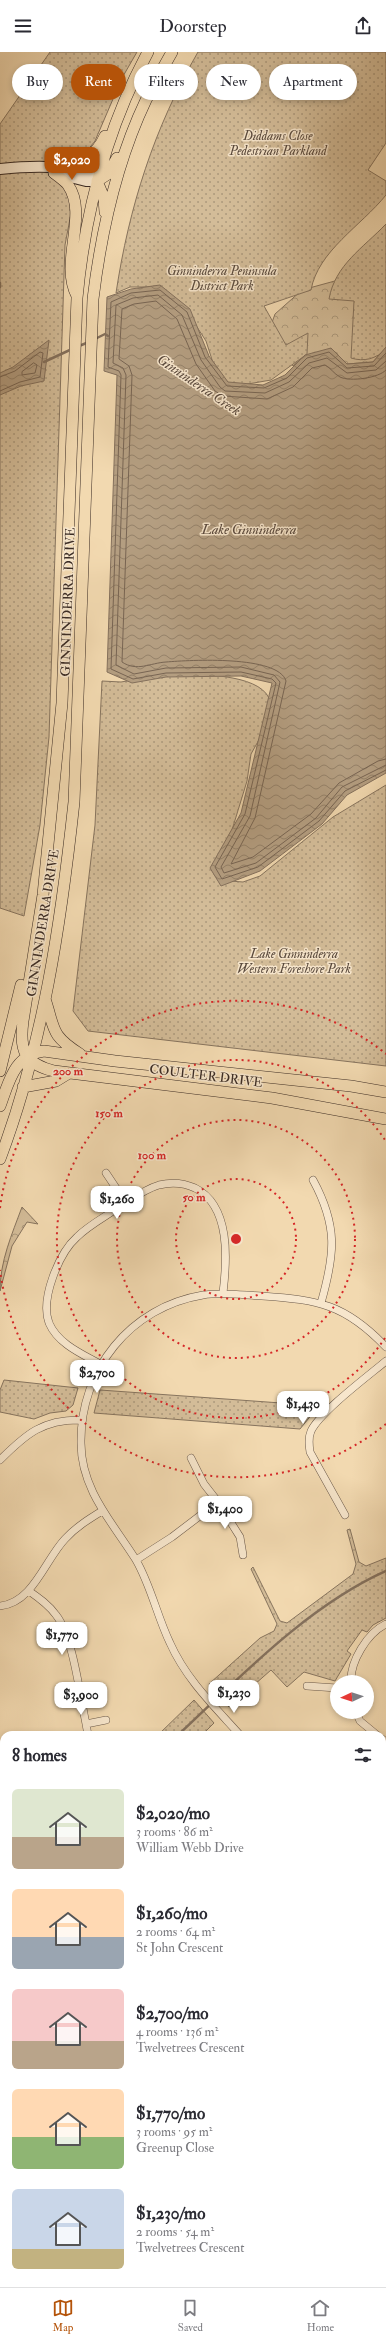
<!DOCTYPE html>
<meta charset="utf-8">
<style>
:root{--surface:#fff;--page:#f7f7f7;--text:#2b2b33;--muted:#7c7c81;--line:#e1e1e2;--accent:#b45309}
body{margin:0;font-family:"IM FELL Double Pica",serif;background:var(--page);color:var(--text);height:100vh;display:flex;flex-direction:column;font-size:15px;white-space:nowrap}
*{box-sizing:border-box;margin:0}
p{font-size:13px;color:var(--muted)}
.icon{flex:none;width:22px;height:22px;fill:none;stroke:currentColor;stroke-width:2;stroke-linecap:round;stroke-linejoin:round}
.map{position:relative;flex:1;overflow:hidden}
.details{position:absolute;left:0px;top:1679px;width:386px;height:556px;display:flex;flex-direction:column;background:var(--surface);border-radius:12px 12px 0 0;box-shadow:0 2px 6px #0003}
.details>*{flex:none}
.top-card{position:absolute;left:12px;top:12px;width:362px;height:36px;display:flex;gap:8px}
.needle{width:26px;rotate:266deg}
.controls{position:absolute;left:330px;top:1623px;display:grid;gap:8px}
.controls a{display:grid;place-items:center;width:44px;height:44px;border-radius:50%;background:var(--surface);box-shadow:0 2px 6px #0003;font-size:20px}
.price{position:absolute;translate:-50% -34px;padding:0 9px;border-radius:8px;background:#fff;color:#222;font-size:13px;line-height:26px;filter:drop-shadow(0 1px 2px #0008)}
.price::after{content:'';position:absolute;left:50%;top:24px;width:12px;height:9px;margin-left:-6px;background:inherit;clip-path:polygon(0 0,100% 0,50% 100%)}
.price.current{background:var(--accent);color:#fff}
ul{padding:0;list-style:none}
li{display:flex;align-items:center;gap:12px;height:100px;padding:0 12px}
li span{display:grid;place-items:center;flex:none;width:112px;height:80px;border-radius:6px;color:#555}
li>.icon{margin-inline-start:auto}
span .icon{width:48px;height:48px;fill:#fffc;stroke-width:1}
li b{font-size:17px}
h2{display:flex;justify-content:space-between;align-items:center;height:48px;padding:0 12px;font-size:17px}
.pill{padding:0 14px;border-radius:18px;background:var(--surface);box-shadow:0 2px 6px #0003;font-size:14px;line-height:36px}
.pill.current{background:var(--accent);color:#fff}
header{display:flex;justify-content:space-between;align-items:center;height:52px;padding:0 12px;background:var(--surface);font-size:18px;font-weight:600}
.tabs{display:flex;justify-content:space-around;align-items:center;height:56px;border-top:1px solid var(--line);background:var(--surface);font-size:11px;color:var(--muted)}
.tabs a{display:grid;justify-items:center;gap:2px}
.tabs .current{color:var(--accent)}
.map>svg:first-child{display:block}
.forest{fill:url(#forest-crowns);stroke:#87745e}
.park{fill:url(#park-dots);stroke:#87745e}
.water{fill:url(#water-waves);stroke:#84705c}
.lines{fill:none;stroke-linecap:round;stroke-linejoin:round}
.shore{stroke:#786553;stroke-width:1}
.stream{stroke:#84705c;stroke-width:2.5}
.street-casing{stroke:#695748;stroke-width:8}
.secondary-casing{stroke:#3b2c25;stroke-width:12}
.primary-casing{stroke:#3b2c25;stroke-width:12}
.street{stroke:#f7e6cc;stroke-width:7}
.secondary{stroke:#f7e6cc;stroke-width:10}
.primary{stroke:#f2d9b0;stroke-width:11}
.ring{fill:none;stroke:#d62828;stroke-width:2;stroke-dasharray:2 4}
.labels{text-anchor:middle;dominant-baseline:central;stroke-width:3;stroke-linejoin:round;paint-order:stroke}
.park-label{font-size:13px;font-style:italic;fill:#59493c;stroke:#f7e6cc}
.street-label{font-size:13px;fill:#3b2c25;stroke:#f7e6cc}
.water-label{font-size:14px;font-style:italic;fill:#59483c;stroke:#f7e6cc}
.centre{fill:#d62828;stroke:#f7e6cc;stroke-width:2}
.ring-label{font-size:12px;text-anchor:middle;font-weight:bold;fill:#d62828;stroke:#f7e6cc;stroke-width:3;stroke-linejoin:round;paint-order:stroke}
</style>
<header><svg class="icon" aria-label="menu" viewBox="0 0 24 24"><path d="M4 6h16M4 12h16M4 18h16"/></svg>Doorstep<svg class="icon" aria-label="share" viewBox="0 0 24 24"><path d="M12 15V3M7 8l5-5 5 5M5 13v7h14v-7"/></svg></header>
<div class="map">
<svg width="386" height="2235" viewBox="0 0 386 2235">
<defs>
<pattern id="forest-crowns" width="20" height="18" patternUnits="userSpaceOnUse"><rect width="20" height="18" fill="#d3bc98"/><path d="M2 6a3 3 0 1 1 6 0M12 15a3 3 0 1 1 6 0" fill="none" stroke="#ac997c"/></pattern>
<pattern id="park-dots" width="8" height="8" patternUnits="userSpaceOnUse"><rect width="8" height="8" fill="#d3bc98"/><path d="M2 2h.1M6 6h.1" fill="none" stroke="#ac997c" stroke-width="1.8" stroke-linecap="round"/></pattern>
<pattern id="water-waves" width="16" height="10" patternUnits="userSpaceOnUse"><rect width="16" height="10" fill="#b49e81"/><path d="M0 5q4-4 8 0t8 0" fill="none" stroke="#948169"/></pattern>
</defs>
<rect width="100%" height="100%" fill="#f2d9b0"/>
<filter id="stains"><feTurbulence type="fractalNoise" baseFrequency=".005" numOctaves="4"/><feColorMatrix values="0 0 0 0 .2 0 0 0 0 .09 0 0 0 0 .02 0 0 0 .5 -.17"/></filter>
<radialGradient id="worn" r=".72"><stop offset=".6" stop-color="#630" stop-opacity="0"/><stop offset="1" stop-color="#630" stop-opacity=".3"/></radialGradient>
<path class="forest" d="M386,172V295L373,310L347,312L305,303L293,314L269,279L275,262L302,238L353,224L374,208L382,176Z
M22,1155L38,1172L27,1170L12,1194L0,1239C0,1209 12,1182 22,1155Z"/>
<path class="park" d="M50,0H137L122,26L95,89L86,100L74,105L67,141L72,156L65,193L49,685L40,773L24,864L0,856V72Z
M198,0H386V91L368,118L386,129V143C361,174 318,199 311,238L264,254L286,293L308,281L307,302L271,328L242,333L229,331L215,317L206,289L195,272L152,235H130L116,241C129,155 154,76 198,0Z
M386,172V297C376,307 364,310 351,306L354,249L329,247C335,213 363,196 386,172Z
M174,621C198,623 257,621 269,646L265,677L251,702L247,729L232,778L222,800L230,829L243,830L260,824L333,765L386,733V1014L88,979L73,959L95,773L102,629L121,630Z
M4,1328L78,1336L73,1353L66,1359L50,1361L34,1367L0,1360V1338Z
M100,1338L281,1351L313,1361L300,1377L94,1361Z
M350,1477L359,1510L366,1514L386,1506V1566L373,1573L367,1580L362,1578L347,1599L351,1602L335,1629L304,1620L287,1635L271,1618L229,1655L209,1632L260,1586L274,1579L277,1572L251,1517L253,1515L280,1569L287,1571L353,1522L356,1512L347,1478Z
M194,1648L214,1671L202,1683H158Z
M0,1754L4,1756V1843L0,1845Z
M386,1802V1931L382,1905V1803Z
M4,1926V1998L0,2001V1928Z"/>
<path class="water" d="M160,233L190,257L209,304L228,330L263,333L285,323L305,303L331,296L347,312L373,310L386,295V721L347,743L322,772L260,819L221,834L210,816L241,761L272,631L241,624L166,625L132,631L107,620L117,323L104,319L107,245L131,237Z
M49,288L44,329L21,334L0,343V321L13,315Z"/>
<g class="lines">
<path class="shore" d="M386,301L374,314L347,316L329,300L307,306L287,326L264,336L227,334L205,305L187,260L160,238L131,241L111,250L108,315L119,319L121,323L111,617L133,627L166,621L241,620L272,627L276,631L245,762L215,815L222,827L258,815L319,769L345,739L386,718
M386,309L376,318L347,321L327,306L309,311L289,330L265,341L225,339L220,335L201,308L182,263L158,243L133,246L116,253L113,311L123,316L126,323L116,613L134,622L166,616L241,615L274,623L280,630L250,764L221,815L224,821L256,811L316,766L342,735L386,713
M34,311L37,313L35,321L22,323V320Z
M386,318C379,326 350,330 340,325C334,322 331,316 325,313L312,316L293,335L267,347L223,344L215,339L196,312L177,267L156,249L134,252L122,257L119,307L129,314L132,323L122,610C137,620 150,611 166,610C190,608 278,603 286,629L255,766L231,812L253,805L311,762L339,731L378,709L386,707
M0,325L15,319L40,300L43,301L40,325L20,330L0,339"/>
<path class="stream" d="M0,235V231
M95,287L105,282L108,284
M79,294L89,290
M44,310L72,297
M178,1683C240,1625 308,1554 386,1519
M0,1781L4,1778"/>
<defs>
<path id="street" d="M106,1121L126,1151
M313,1128C338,1174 335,1202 321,1251
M100,1312C82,1302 58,1292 49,1271C40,1247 59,1201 77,1185C89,1173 105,1165 119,1155C132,1147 145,1137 159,1133C171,1130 184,1131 195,1136C231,1154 227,1208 223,1241
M0,1408C26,1382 43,1367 82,1368
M218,1450L240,1485L243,1503
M345,1463L310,1400C309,1393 308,1386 311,1379C320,1360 368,1324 386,1309
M136,1508L172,1485L218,1450L204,1432L191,1406
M29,1539C39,1546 49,1553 56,1563C73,1584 80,1644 86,1672
M0,1554C33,1551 45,1508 65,1487C76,1475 89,1467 102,1459
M351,1630C350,1610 367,1581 386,1572
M307,1634L337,1636
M356,1660L360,1669L377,1683
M88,1683L86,1672L106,1668
M240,1683C214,1654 186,1627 170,1591C157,1564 151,1534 136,1508C113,1471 81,1438 81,1391C80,1318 130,1255 203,1243C222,1240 242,1243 262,1244C319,1248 345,1252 386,1295
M382,1687L386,1690
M0,1742L4,1745
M382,1982L386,1984
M0,2106L4,2107
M382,2188L386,2185
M0,2217L4,2216
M99,2231L104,2235
M129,2235L132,2231
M315,2235L322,2231"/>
<path id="secondary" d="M0,117C20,115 85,110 97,129
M54,121L86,129H97
M382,1796H386
M0,1921L4,1919"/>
<path id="primary" d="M148,0C107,76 85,160 77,246L62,651L43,843L23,969C19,999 25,1012 54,1019L272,1046L386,1067
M58,115C80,111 96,105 105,84
M54,121C59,125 65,129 68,133C89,163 59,210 77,244
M97,129L108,122L117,106
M97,129L104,146L105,160
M45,947C55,977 50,983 80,1002
M0,1019L21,933
M23,1035L56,1029L69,1021
M0,1054C9,1030 14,1003 44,999L115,1009L351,1034L386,1040
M0,1107C43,993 61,871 74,750L93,247C101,181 117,109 146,48C154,32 163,16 172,0"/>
</defs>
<use href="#street" class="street-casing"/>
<use href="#secondary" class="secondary-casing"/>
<use href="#primary" class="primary-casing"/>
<use href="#street" class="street"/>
<use href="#secondary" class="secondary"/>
<use href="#primary" class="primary"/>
</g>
<g class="ring">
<circle cx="236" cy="1187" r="60"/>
<circle cx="236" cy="1187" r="119"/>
<path d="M385 1286A179 179 0 1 1 385 1088"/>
<path d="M386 1372A238 238 0 0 1 0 1218M0 1156A238 238 0 0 1 386 1002"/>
</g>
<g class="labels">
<g class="park-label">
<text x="278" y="84">Diddams Close<tspan x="278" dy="15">Pedestrian Parkland</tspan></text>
<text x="222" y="219">Ginninderra Peninsula<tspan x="222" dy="15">District Park</tspan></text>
<text x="294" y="902">Lake Ginninderra<tspan x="294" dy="15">Western Foreshore Park</tspan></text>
</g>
<g class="street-label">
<text transform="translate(68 550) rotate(-88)">GINNINDERRA DRIVE</text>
<text transform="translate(43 871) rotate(-81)">GINNINDERRA DRIVE</text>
<text transform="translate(206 1024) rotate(7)">COULTER DRIVE</text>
</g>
<g class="water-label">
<text transform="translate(199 333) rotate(34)">Ginninderra Creek</text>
<text x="249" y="477">Lake Ginninderra</text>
</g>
</g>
<circle cx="236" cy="1187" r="6" class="centre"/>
<g class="ring-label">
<text x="68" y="1023">200 m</text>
<text x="109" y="1065">150 m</text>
<text x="152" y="1107">100 m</text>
<text x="194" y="1149">50 m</text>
</g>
<rect width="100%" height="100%" filter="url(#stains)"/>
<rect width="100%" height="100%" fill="url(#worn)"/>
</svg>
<div class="controls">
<a><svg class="needle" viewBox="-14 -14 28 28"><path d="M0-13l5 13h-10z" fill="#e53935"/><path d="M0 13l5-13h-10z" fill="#7c7c81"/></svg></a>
</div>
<b class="price current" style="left:72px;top:129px">$2,020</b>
<b class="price" style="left:117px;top:1168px">$1,260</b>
<b class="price" style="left:97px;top:1342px">$2,700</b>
<b class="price" style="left:303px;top:1373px">$1,430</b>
<b class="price" style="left:225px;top:1478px">$1,400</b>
<b class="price" style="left:62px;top:1604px">$1,770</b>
<b class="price" style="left:234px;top:1662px">$1,230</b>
<b class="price" style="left:81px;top:1664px">$3,900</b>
<div class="top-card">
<a class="pill">Buy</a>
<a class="pill current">Rent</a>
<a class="pill">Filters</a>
<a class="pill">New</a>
<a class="pill">Apartment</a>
</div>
<section class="details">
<h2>8 homes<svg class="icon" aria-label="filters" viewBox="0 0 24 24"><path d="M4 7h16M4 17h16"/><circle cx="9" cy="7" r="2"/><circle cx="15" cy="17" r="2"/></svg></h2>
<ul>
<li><span style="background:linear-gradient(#dfe7d0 60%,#b9a48a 0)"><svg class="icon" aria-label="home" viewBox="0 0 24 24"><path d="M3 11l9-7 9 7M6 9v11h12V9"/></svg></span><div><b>$2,020/mo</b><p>3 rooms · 86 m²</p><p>William Webb Drive</p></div></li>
<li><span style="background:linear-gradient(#ffd9b3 60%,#9aa5b1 0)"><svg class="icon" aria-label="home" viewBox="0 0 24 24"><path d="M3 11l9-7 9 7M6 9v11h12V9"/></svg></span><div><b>$1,260/mo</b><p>2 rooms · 64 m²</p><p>St John Crescent</p></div></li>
<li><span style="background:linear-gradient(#f6c9c9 65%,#b9a48a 0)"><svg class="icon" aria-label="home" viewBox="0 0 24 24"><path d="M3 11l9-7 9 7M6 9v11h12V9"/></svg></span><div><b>$2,700/mo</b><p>4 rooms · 136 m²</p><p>Twelvetrees Crescent</p></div></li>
<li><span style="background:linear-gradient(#ffd9b3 60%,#8fb573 0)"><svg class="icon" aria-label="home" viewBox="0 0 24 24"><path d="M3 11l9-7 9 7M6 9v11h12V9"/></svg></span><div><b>$1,770/mo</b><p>3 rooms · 95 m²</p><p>Greenup Close</p></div></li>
<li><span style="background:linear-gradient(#c9d6e8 75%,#c2b280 0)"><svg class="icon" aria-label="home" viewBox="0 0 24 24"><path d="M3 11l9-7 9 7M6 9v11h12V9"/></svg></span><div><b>$1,230/mo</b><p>2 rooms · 54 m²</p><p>Twelvetrees Crescent</p></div></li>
</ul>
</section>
</div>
<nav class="tabs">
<a class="current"><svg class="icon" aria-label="map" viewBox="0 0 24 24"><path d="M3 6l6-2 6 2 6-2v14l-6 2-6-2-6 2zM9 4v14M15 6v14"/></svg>Map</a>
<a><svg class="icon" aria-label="saved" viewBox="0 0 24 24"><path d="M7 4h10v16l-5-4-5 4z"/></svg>Saved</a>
<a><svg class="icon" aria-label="home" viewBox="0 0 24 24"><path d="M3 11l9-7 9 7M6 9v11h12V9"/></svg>Home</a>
</nav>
